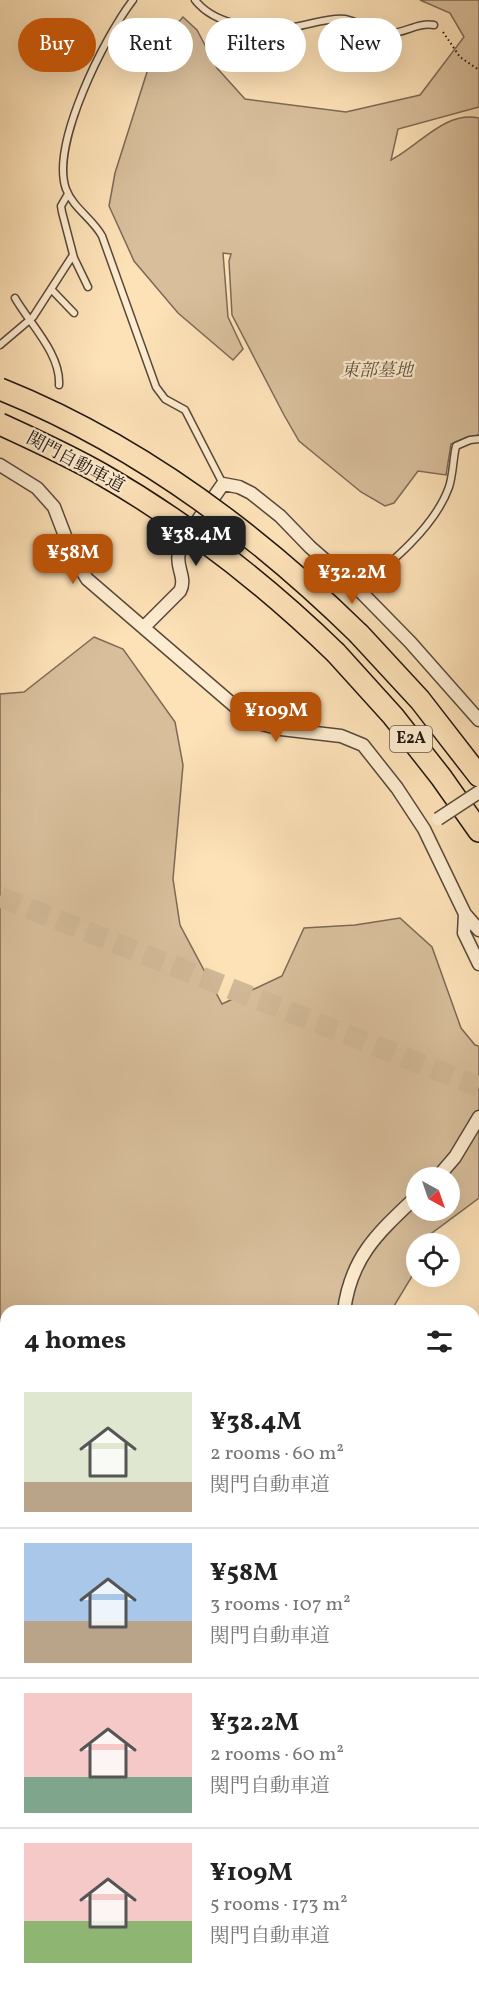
<!DOCTYPE html>
<meta charset="utf-8">
<style>
:root{--surface:#fff;--page:#f6f6f6;--text:#222;--muted:#767676;--line:#e0e0e0;--accent:#b45309}
body{margin:0;font-family:Vollkorn,"Noto Serif JP",serif;background:var(--page);color:var(--text);height:100vh;display:flex;flex-direction:column;font-size:22px;white-space:nowrap}
*{box-sizing:border-box;margin:0}
p{font-size:20px;color:var(--muted)}
.icon{flex:none;width:33px;height:33px;fill:none;stroke:currentColor;stroke-width:2;stroke-linecap:round;stroke-linejoin:round}
.map{position:relative;flex:1;overflow:hidden}
.sheet{position:absolute;left:0px;top:1305px;width:480px;height:684px;display:flex;flex-direction:column;background:var(--surface);border-radius:18px 18px 0 0;box-shadow:0 6px 24px #0002}
.sheet>*{flex:none}
.hud{position:absolute;left:18px;top:18px;width:444px;height:54px;display:flex;gap:12px}
.needle{width:39px;rotate:140deg}
.controls{position:absolute;left:406px;top:1167px;display:grid;gap:12px}
.controls a{display:grid;place-items:center;width:54px;height:54px;border-radius:50%;background:var(--surface);box-shadow:0 6px 24px #0002;font-size:30px}
.price{position:absolute;translate:-50% -51px;padding:0 14px;border-radius:12px;background:var(--accent);color:#fff;font-size:20px;line-height:39px;filter:drop-shadow(0 2px 3px #0008)}
.price::after{content:'';position:absolute;left:50%;top:36px;width:18px;height:14px;margin-left:-9px;background:inherit;clip-path:polygon(0 0,100% 0,50% 100%)}
.price.current{background:#222;color:#fff}
ul{padding:0;list-style:none}
li{display:flex;align-items:center;gap:18px;height:150px;padding:0 24px}
li+li{border-top:2px solid var(--line)}
li span{display:grid;place-items:center;flex:none;width:168px;height:120px;border-radius:0px;color:#555}
li>.icon{margin-inline-start:auto}
span .icon{width:72px;height:72px;fill:#fffc;stroke-width:1}
li b{font-size:26px}
h2{display:flex;justify-content:space-between;align-items:center;height:72px;padding:0 24px;font-size:26px}
.tag{padding:0 21px;border-radius:27px;background:var(--surface);box-shadow:0 6px 24px #0002;font-size:21px;line-height:54px}
.tag.current{background:var(--accent);color:#fff}
.map>svg:first-child{display:block}
.green{fill:#d8be9b;stroke:#7c6a56;stroke-width:1.5;fill-rule:evenodd}
.lines{fill:none;stroke-linecap:round;stroke-linejoin:round}
.highway-tunnel{stroke:#d1b896;stroke-width:21;stroke-dasharray:21 10;stroke-linecap:butt}
.lane-casing{stroke:#58493a;stroke-width:9}
.street-casing{stroke:#58493a;stroke-width:15}
.secondary-casing{stroke:#211610;stroke-width:20}
.highway-casing{stroke:#211610;stroke-width:24}
.path{stroke:#211610;stroke-width:2;stroke-dasharray:1.5 3;stroke-linecap:butt}
.lane{stroke:#feecd0;stroke-width:6}
.street{stroke:#feecd0;stroke-width:12}
.secondary{stroke:#feecd0;stroke-width:16}
.highway{stroke:#fde1b7;stroke-width:21}
.street-bridge-casing{stroke:#58493a;stroke-width:15;stroke-linecap:butt}
.highway-bridge-casing{stroke:#211610;stroke-width:24;stroke-linecap:butt}
.street-bridge{stroke:#feecd0;stroke-width:12}
.highway-bridge{stroke:#fde1b7;stroke-width:21}
.labels{text-anchor:middle;dominant-baseline:central;stroke-width:4.5;stroke-linejoin:round;paint-order:stroke}
.shield{fill:#feecd0;stroke:#63564a;stroke-width:1.5}
.shield-label{font-size:16px;font-weight:bold;fill:#211610}
.park-label{font-size:18px;font-style:italic;fill:#615141;stroke:#feecd0}
.street-label{font-size:18px;fill:#211610;stroke:#feecd0}
</style>
<div class="map">
<svg width="479" height="1989" viewBox="0 0 479 1989">
<rect width="100%" height="100%" fill="#fde1b7"/>
<filter id="stains"><feTurbulence type="fractalNoise" baseFrequency=".00333" numOctaves="4"/><feColorMatrix values="0 0 0 0 .2 0 0 0 0 .09 0 0 0 0 .02 0 0 0 .5 -.17"/></filter>
<radialGradient id="worn" r=".72"><stop offset=".6" stop-color="#630" stop-opacity="0"/><stop offset="1" stop-color="#630" stop-opacity=".3"/></radialGradient>
<path class="green" d="M420,0H479V107L398,129L391,160C419,146 444,111 479,118V435L467,437L451,444L446,475L418,471L394,503L385,506L361,492L299,441L284,415L232,315L229,261L231,254L223,253L228,317L243,349L233,360L178,313L134,261L109,206L115,173L154,50L183,17L197,30L217,68L245,99L346,112L420,95L464,37L450,13Z
M94,637L123,649L175,722L183,765L173,879L180,925L222,1004L282,976L304,928L355,925L400,918L432,947L461,1028L475,1045L479,1046V1198L428,1236L425,1243L417,1244V1263L411,1278L391,1311H6V1468L0,1466V694L24,692ZM417,1178H450V1210H417Z
M0,1690L6,1692V1983H335L342,1989H0Z"/>
<g class="lines">
<path class="highway-tunnel" d="M0,897L479,1087"/>
<defs>
<path id="lane" d="M133,0C105,36 50,145 66,189C73,208 93,219 102,236L156,387L165,399L185,410L223,484
M195,0C216,27 263,31 294,27C309,25 329,17 345,19C359,22 374,33 389,33C404,34 417,22 434,25
M68,194L61,206L62,212L74,258L88,287
M51,289L74,313
M15,298C30,324 61,354 59,385
M0,345L33,317L73,255
M358,589C390,564 435,527 449,487C453,475 453,459 456,446L470,440L479,439"/>
<path id="street" d="M0,465L37,488L54,507L72,554L87,579L245,715L262,724L281,729L341,736L363,745L397,788L424,829L465,914L479,930
M144,627L180,591C187,578 175,566 179,553C187,533 210,503 223,484L239,487L251,493L280,516L310,547L358,589L410,642L479,720
M465,914L464,933L479,964
M437,1178L455,1157L479,1117
M344,1311C351,1256 379,1232 417,1196
M0,1487L6,1485
M474,1801L479,1802
M474,1880H479
M382,1983L387,1989"/>
<path id="secondary" d="M0,1534L6,1539
M474,1564L479,1556
M0,1814L6,1812"/>
<path id="highway" d="M359,634L420,700L479,776
M336,653L393,716L441,777L479,831"/>
</defs>
<use href="#lane" class="lane-casing"/>
<use href="#street" class="street-casing"/>
<use href="#secondary" class="secondary-casing"/>
<use href="#highway" class="highway-casing"/>
<path class="path" d="M443,32L460,57L479,70
M81,1989L83,1983"/>
<use href="#lane" class="lane"/>
<use href="#street" class="street"/>
<use href="#secondary" class="secondary"/>
<use href="#highway" class="highway"/>
<defs>
<path id="street-bridge" d="M438,819L479,792"/>
<path id="highway-bridge" d="M0,389C135,443 256,533 359,634
M0,424C35,440 70,456 103,475C188,524 266,585 336,653"/>
</defs>
<use href="#street-bridge" class="street-bridge-casing"/>
<use href="#highway-bridge" class="highway-bridge-casing"/>
<use href="#street-bridge" class="street-bridge"/>
<use href="#highway-bridge" class="highway-bridge"/>
</g>
<g class="labels">
<rect class="shield" x="390" y="726" width="42" height="26" rx="4.5"/>
<g class="shield-label">
<text x="411" y="739">E2A</text>
</g>
<g class="park-label">
<text x="377" y="371">東部墓地</text>
</g>
<g class="street-label">
<text transform="translate(75 463) rotate(28)">関門自動車道</text>
</g>
</g>
<rect width="100%" height="100%" filter="url(#stains)"/>
<rect width="100%" height="100%" fill="url(#worn)"/>
</svg>
<div class="controls">
<a><svg class="needle" viewBox="-14 -14 28 28"><path d="M0-13l5 13h-10z" fill="#e53935"/><path d="M0 13l5-13h-10z" fill="#767676"/></svg></a>
<a><svg class="icon" aria-label="locate" viewBox="0 0 24 24"><circle cx="12" cy="12" r="6"/><path d="M12 2v4M12 18v4M2 12h4M18 12h4"/></svg></a>
</div>
<b class="price current" style="left:196px;top:567px">¥38.4M</b>
<b class="price" style="left:73px;top:585px">¥58M</b>
<b class="price" style="left:352px;top:605px">¥32.2M</b>
<b class="price" style="left:276px;top:743px">¥109M</b>
<div class="hud">
<a class="tag current">Buy</a>
<a class="tag">Rent</a>
<a class="tag">Filters</a>
<a class="tag">New</a>
</div>
<section class="sheet">
<h2>4 homes<svg class="icon" aria-label="filters" viewBox="0 0 24 24"><path d="M4 7h16M4 17h16"/><circle cx="9" cy="7" r="2"/><circle cx="15" cy="17" r="2"/></svg></h2>
<ul>
<li><span style="background:linear-gradient(#dfe7d0 75%,#b9a48a 0)"><svg class="icon" aria-label="home" viewBox="0 0 24 24"><path d="M3 11l9-7 9 7M6 9v11h12V9"/></svg></span><div><b>¥38.4M</b><p>2 rooms · 60 m²</p><p>関門自動車道</p></div></li>
<li><span style="background:linear-gradient(#a9c7e8 65%,#b9a48a 0)"><svg class="icon" aria-label="home" viewBox="0 0 24 24"><path d="M3 11l9-7 9 7M6 9v11h12V9"/></svg></span><div><b>¥58M</b><p>3 rooms · 107 m²</p><p>関門自動車道</p></div></li>
<li><span style="background:linear-gradient(#f6c9c9 70%,#7fa58c 0)"><svg class="icon" aria-label="home" viewBox="0 0 24 24"><path d="M3 11l9-7 9 7M6 9v11h12V9"/></svg></span><div><b>¥32.2M</b><p>2 rooms · 60 m²</p><p>関門自動車道</p></div></li>
<li><span style="background:linear-gradient(#f6c9c9 65%,#8fb573 0)"><svg class="icon" aria-label="home" viewBox="0 0 24 24"><path d="M3 11l9-7 9 7M6 9v11h12V9"/></svg></span><div><b>¥109M</b><p>5 rooms · 173 m²</p><p>関門自動車道</p></div></li>
</ul>
</section>
</div>
